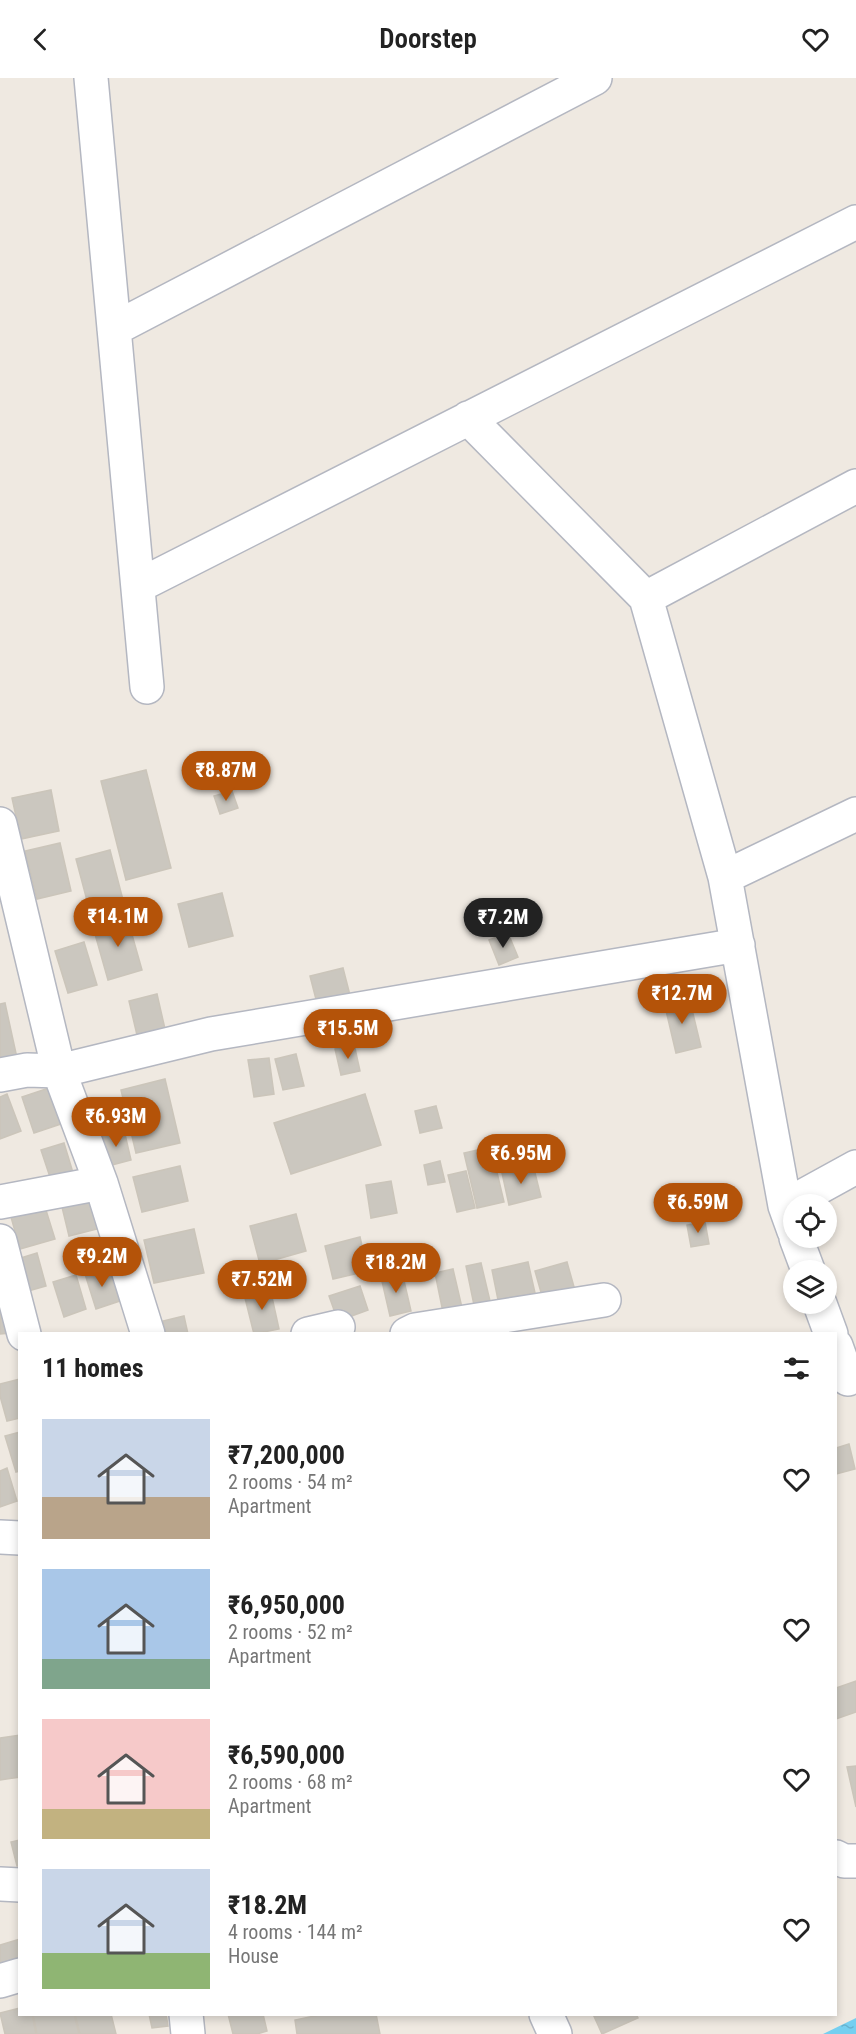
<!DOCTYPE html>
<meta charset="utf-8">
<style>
:root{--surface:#fff;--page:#f6f6f6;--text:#222;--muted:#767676;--accent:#b45309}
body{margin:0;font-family:"Roboto Condensed",sans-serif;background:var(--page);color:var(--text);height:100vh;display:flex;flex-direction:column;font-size:22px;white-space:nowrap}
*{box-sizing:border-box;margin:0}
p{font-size:20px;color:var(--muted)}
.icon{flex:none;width:33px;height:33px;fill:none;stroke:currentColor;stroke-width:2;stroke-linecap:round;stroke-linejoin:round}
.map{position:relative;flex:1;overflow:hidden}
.details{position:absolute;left:18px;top:1254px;width:819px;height:684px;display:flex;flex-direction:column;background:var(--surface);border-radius:0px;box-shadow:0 3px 9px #0003}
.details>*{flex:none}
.fabs{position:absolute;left:783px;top:1116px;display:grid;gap:12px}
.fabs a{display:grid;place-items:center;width:54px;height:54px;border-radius:50%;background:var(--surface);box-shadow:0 3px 9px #0003;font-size:30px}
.price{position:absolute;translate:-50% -51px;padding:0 14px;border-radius:21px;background:var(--accent);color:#fff;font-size:20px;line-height:39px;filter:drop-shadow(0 2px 3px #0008)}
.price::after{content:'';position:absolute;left:50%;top:36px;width:18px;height:14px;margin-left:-9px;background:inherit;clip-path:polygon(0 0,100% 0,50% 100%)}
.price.selected{background:#222;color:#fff}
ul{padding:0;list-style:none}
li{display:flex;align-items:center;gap:18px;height:150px;padding:0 24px}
li span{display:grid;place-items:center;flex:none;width:168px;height:120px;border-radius:0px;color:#555}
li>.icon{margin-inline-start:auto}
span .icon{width:72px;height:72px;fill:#fffc;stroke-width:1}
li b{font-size:26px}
h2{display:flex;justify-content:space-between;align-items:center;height:72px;padding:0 24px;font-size:26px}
header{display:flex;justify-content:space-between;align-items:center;height:78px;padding:0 24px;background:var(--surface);font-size:27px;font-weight:600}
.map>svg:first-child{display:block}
.water{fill:url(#water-ripples)}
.building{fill:#cbc7bf;stroke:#cbc5ba;stroke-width:1.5}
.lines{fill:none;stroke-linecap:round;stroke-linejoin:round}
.minor-casing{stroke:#b4b7c1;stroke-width:36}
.tertiary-casing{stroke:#b4b7c1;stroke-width:36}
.minor{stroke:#fff;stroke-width:33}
.tertiary{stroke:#fff;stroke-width:33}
</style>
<header><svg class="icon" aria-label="back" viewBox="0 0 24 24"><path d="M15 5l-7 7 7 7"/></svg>Doorstep<svg class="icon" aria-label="heart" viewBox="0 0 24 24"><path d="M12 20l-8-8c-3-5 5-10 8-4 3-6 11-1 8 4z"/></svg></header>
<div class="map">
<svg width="856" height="1956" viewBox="0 0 856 1956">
<defs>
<pattern id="water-ripples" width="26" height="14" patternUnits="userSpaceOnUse" patternTransform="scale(1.5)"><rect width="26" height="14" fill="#75cff0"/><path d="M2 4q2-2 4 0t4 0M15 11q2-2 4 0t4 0" fill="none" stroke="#66b2ce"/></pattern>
</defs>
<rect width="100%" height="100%" fill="#efe9e1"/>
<path class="water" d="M856,1940V1956H823Z"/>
<path class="building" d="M146,692L171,790L126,802L101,703Z
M51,712L59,753L21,761L12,720Z
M232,713L238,730L220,736L214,718Z
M60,765L71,813L37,821L25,773Z
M110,772L123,822L89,830L76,781Z
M222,815L233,858L189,869L178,826Z
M127,839L142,892L108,902L93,849Z
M508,855L518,879L499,887L489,862Z
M84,864L97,907L68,915L55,873Z
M343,890L352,925L319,933L310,898Z
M157,916L165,951L137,957L129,923Z
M689,919L701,969L676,975L664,924Z
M5,925L17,980L0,984V926Z
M354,966L360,993L341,997L335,971Z
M296,976L304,1008L283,1012L275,981Z
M269,980L274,1016L254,1019L248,982Z
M165,1001L180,1065L136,1075L121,1012Z
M52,1009L64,1045L34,1055L22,1019Z
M7,1016L21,1053L0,1061V1019Z
M365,1016L381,1067L291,1096L274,1045Z
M436,1028L442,1050L420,1055L415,1033Z
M124,1052L131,1082L108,1088L101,1058Z
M64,1065L74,1098L52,1105L41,1072Z
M491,1069L504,1124L477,1130L464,1075Z
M440,1083L445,1104L428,1107L424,1087Z
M533,1087L541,1119L509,1127L502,1095Z
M180,1088L188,1123L142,1134L133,1099Z
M466,1093L475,1130L457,1134L448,1097Z
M391,1103L397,1135L371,1140L366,1107Z
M93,1121L101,1150L69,1158L62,1129Z
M45,1129L55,1161L20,1171L11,1139Z
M296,1136L306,1173L260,1186L250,1148Z
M705,1144L709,1166L691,1169L687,1147Z
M194,1151L204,1195L154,1205L144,1162Z
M360,1159L368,1193L333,1201L325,1168Z
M37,1175L46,1208L21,1215L11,1183Z
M528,1184L535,1215L498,1222L492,1192Z
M567,1184L576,1216L544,1225L535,1193Z
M481,1185L490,1223L474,1227L466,1188Z
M108,1188L120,1223L96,1231L85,1196Z
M453,1191L463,1234L444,1239L435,1195Z
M402,1194L411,1233L390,1238L381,1199Z
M76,1197L86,1231L64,1239L53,1204Z
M360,1208L368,1232L338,1243L329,1218Z
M270,1210L279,1251L254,1256L244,1216Z
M5,1230L10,1255L0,1256V1231Z
M184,1238L188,1256H166L163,1243Z
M20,1301V1340L7,1343L0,1318V1306Z
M20,1354V1393L16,1394L5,1358Z
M849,1366L855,1391L836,1396V1370Z
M7,1390L17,1423L0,1429V1393Z
M856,1603V1634L836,1641V1610Z
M20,1657V1699L0,1702V1660Z
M856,1688V1729L847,1689Z
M20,1762V1788H17L11,1764Z
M20,1861V1892L0,1898V1867Z
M20,1930V1936H32L36,1956H5L0,1935Z
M33,1936H74L79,1956H37Z
M75,1936H111L116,1956H80Z
M149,1936H166L168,1948L152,1950Z
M228,1936H263L267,1953L257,1956H233Z
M324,1936H376L380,1956H297L295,1942Z
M593,1936H636L638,1940L602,1956Z"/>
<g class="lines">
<defs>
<path id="minor" d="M91,0L147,609
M114,251L595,0
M468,340L646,520L725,799L785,1128L794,1153
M138,508L856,144
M646,520L856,408
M0,746L59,993L101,1105L148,1256
M725,799L856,736
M0,997L27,992L59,993L211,956L738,867
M0,1124L101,1105
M785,1128L856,1089
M796,1160L808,1192
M0,1163L24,1256
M820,1226L831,1256
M308,1256L338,1249
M407,1256L415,1252L604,1222
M836,1268L848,1301L856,1297
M0,1806L20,1807
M0,1903L20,1897
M186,1936L188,1956
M546,1936L555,1956"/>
<path id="tertiary" d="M0,1459L20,1460
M836,1779L844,1783H856"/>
</defs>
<use href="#minor" class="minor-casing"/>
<use href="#tertiary" class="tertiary-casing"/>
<use href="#minor" class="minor"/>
<use href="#tertiary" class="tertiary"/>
</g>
</svg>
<div class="fabs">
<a><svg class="icon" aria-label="locate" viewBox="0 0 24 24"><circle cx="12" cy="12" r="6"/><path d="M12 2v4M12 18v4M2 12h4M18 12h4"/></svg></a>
<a><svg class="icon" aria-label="layers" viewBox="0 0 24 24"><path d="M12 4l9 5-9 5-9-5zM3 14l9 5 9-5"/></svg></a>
</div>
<b class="price" style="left:226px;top:724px">₹8.87M</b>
<b class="price" style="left:118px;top:870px">₹14.1M</b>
<b class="price selected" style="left:503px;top:871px">₹7.2M</b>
<b class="price" style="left:682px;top:947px">₹12.7M</b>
<b class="price" style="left:348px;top:982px">₹15.5M</b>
<b class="price" style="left:116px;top:1070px">₹6.93M</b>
<b class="price" style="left:521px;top:1107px">₹6.95M</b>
<b class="price" style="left:698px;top:1156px">₹6.59M</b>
<b class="price" style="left:102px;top:1210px">₹9.2M</b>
<b class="price" style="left:396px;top:1216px">₹18.2M</b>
<b class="price" style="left:262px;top:1233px">₹7.52M</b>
<section class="details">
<h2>11 homes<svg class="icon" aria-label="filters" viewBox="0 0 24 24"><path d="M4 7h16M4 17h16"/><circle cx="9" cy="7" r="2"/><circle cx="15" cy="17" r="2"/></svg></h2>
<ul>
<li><span style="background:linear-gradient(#c9d6e8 65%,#b9a48a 0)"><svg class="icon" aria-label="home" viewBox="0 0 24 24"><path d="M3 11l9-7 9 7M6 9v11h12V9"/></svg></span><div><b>₹7,200,000</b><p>2 rooms · 54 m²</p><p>Apartment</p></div><svg class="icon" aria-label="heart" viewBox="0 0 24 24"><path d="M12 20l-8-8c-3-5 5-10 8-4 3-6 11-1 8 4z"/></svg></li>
<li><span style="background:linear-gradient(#a9c7e8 75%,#7fa58c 0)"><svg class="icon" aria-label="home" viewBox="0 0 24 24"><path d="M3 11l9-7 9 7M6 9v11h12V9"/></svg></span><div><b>₹6,950,000</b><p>2 rooms · 52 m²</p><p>Apartment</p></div><svg class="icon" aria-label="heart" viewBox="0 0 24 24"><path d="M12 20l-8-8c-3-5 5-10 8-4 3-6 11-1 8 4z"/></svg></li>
<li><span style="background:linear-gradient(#f6c9c9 75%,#c2b280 0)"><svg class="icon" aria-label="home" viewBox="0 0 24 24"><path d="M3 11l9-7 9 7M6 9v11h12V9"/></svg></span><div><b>₹6,590,000</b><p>2 rooms · 68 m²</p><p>Apartment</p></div><svg class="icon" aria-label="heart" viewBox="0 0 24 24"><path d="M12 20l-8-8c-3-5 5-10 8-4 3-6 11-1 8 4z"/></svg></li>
<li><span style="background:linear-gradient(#c9d6e8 70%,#8fb573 0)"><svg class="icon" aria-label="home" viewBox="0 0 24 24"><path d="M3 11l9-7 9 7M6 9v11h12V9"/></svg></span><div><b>₹18.2M</b><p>4 rooms · 144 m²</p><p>House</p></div><svg class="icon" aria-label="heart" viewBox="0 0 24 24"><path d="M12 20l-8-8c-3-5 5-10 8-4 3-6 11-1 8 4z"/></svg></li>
</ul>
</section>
</div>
